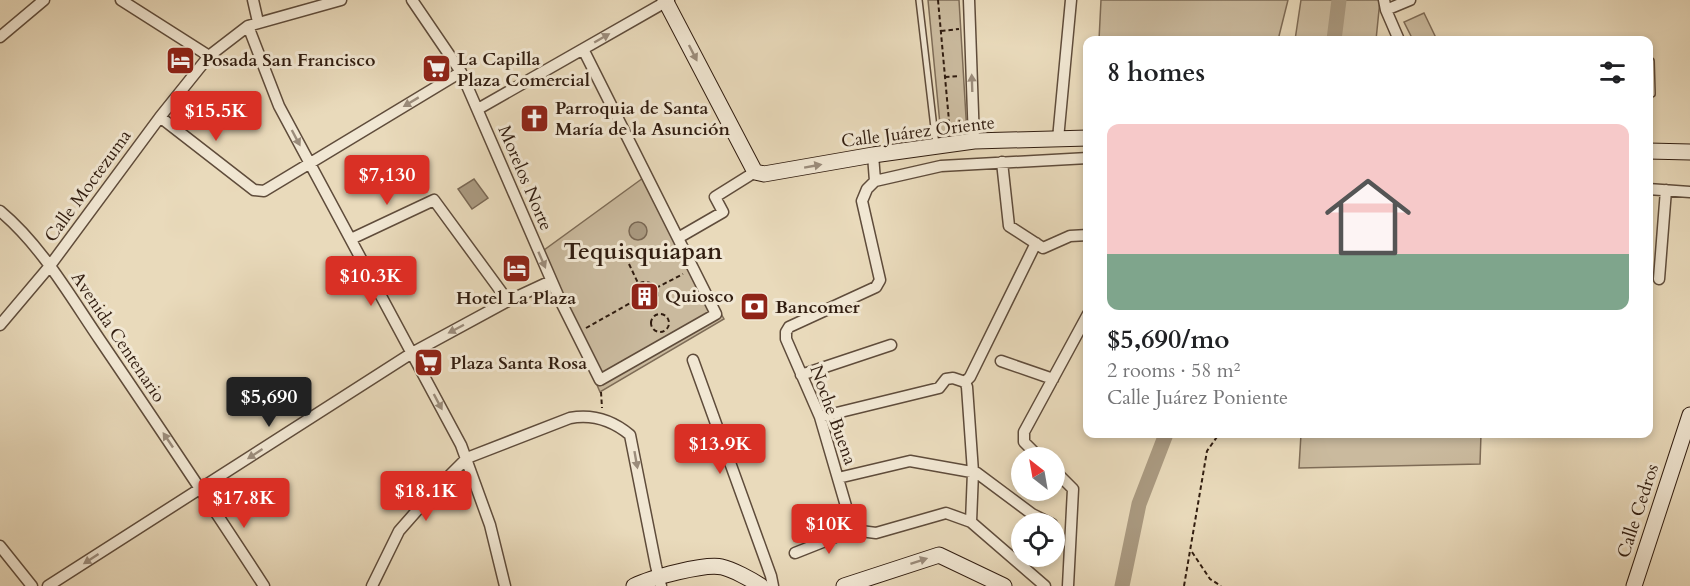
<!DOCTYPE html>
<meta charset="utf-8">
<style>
:root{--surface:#fff;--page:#f6f6f6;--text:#202124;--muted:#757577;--accent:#d93025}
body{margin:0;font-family:Cardo,serif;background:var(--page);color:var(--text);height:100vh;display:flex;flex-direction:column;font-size:22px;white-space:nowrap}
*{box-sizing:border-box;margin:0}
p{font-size:20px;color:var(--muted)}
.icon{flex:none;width:33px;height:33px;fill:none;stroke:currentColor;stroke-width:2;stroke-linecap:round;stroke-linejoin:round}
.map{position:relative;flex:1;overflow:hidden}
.drawer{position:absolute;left:1083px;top:36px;width:570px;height:402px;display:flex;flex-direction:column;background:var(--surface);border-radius:12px;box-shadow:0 3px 9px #0003}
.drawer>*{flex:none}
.needle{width:39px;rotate:329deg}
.fabs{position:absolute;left:1011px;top:447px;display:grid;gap:12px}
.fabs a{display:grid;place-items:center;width:54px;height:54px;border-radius:50%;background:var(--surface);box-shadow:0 3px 9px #0003;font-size:30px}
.price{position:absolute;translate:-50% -51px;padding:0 14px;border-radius:6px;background:var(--accent);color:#fff;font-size:20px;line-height:39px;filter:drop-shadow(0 2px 3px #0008)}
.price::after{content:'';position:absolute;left:50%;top:36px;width:18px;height:14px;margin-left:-9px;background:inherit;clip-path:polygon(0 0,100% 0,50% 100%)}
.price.active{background:#222;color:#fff}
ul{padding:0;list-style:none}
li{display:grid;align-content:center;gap:12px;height:318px;padding:0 24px}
li span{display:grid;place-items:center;height:186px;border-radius:12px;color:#555}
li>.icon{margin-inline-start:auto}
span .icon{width:108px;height:108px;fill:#fffc;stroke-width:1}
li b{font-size:26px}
h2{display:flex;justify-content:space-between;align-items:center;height:72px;padding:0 24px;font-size:26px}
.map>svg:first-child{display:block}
.green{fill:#caba9e;stroke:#7e6c57;stroke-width:1.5}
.water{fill:#aa9a81;stroke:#7a6854;stroke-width:1.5}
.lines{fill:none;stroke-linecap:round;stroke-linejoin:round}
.canal{stroke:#aa9a81;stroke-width:15}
.lane-casing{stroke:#5f4c3b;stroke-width:8}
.street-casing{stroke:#5f4c3b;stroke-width:13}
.secondary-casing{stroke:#311d10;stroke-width:17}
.path{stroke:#311d10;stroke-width:2;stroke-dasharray:4.5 3;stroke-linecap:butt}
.lane{stroke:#f1e7d3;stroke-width:5}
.street{stroke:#f1e7d3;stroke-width:10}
.secondary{stroke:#f1e7d3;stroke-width:15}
.oneway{fill:#9b8c7b}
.labels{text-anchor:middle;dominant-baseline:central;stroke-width:6;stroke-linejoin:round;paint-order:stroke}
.poi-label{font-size:18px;font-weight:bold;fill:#311d10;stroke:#f1e7d3;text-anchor:start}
.street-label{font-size:18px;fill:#311d10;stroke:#f1e7d3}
.district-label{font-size:24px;font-weight:bold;fill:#311d10;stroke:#f1e7d3}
</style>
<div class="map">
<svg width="1690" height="586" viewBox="0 0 1690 586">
<rect width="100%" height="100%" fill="#e9dabb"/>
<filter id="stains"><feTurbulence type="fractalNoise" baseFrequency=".00333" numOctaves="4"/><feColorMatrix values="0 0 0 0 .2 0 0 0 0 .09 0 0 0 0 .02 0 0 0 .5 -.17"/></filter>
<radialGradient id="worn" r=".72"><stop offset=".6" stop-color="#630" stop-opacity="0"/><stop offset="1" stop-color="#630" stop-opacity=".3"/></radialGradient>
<path class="green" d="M928,0H959L967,134L941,135Z
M1101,0H1288L1278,40H1099Z
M1301,0H1380L1376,40H1295Z
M1424,13L1437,40H1413L1404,22Z
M643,178L724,319L600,392L540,253Z
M1301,434H1481L1480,464L1299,468Z"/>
<path class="water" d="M474,179L488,198L472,209L458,189Z
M629 231a9 9 0 1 1 18 0a9 9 0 1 1-18 0Z"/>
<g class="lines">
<path class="canal" d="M1334,40L1339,0
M1122,586L1139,504L1166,434"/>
<defs>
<path id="lane" d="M919,0L936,145
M1648,61H1651L1652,94"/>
<path id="street" d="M121,0L209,56
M253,0L258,22
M412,0L461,72L560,300L600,380L716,314L583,49
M969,0L974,141
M1384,0L1386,10L1399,40
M1386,10L1410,0
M248,26L279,106L461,445L490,525L505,586
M0,37L44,0
M478,109L669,0
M160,117L254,190L264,191L461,72
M1058,139L1071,0
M873,155L875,181L867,189L862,201L880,280L876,287L789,327L786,332V339L820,417L853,530L876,533L946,513L971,522L1045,586
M1002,162L1009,226L1043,248L1070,236L1088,235
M875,181L941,166L1088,158
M1648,189L1690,192
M0,211C41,245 70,296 100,340C155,421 210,503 264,586
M678,238L723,212L715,197L755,172
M351,239L434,200L508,301
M1659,279L1666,190
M0,325L49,267L160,117L209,56L248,26L341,0
M693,360L771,576L773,586
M1001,361L1053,379
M801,375L891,345
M965,382L970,377L1036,243
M965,382L967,387L973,472L971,522
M820,417L939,388L946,379L953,378L965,382
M1040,458L1024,442V432L1088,314
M1054,470L1073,489L1068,586
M838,478L910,461L977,473L1032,514L1052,524
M0,546L32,586
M795,553L853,530
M48,586L412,353L508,301L551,281
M372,586L399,531L435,490L467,458L570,418C592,414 612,420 630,435L656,566L661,586"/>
<path id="secondary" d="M665,0L755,172L764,174L873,155L974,141L1088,138
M1648,151L1690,152
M634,586C650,578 705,563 722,567C732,569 752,580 761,586
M844,586L939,555L1004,586
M1634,586L1690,415"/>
</defs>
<use href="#lane" class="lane-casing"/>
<use href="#street" class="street-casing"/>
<use href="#secondary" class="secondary-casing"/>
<path class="path" d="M938,0L950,132
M941,31L959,29
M945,77L960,76
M629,264L638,283
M632 295a13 13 0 1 1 26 0a13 13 0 1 1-26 0Z
M656,288L683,274
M651 323a9 9 0 1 1 18 0a9 9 0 1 1-18 0Z
M586,328L634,301
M601,392L602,408
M1192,552L1210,579L1221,586
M1184,586L1207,451L1219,434"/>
<use href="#lane" class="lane"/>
<use href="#street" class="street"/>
<use href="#secondary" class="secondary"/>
</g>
<defs><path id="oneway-solid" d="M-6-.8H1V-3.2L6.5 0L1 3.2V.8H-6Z" transform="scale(1.5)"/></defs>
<g class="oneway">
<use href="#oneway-solid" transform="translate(602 38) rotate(-30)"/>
<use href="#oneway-solid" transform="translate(693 53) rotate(63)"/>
<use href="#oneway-solid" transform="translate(972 83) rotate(-92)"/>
<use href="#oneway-solid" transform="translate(411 102) rotate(149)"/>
<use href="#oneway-solid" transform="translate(296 138) rotate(62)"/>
<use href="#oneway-solid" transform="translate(813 166) rotate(-10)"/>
<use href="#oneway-solid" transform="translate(542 260) rotate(66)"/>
<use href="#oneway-solid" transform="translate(456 329) rotate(152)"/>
<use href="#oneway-solid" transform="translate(438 402) rotate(62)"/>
<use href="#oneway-solid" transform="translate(168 440) rotate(-124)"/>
<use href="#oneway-solid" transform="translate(255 454) rotate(147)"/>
<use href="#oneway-solid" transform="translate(636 460) rotate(80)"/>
<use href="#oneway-solid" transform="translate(91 559) rotate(147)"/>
<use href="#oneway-solid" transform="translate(919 561) rotate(-18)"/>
</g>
<defs>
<symbol id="hotel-square" viewBox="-11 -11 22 22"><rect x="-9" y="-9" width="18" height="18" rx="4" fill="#8f2418" stroke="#f1e7d3"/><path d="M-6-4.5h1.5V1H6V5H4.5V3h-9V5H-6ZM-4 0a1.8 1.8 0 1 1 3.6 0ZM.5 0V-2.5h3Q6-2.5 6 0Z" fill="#fff"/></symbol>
<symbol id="supermarket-square" viewBox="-11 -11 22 22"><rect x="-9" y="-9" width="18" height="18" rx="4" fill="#8f2418" stroke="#f1e7d3"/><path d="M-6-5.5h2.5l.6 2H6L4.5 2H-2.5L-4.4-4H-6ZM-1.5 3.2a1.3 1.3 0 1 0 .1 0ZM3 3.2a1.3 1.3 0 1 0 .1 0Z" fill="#fff"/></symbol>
<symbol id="church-square" viewBox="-11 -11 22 22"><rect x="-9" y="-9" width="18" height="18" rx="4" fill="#8f2418" stroke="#f1e7d3"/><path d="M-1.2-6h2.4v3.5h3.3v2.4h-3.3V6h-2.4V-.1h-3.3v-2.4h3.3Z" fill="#fff"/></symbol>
<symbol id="building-square" viewBox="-11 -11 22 22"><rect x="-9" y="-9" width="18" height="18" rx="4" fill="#8f2418" stroke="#f1e7d3"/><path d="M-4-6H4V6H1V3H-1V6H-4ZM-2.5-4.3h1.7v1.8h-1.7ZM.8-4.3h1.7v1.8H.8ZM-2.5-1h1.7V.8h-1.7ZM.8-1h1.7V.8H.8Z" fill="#fff"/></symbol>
<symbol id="bank-square" viewBox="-11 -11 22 22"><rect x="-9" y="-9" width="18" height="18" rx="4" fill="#8f2418" stroke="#f1e7d3"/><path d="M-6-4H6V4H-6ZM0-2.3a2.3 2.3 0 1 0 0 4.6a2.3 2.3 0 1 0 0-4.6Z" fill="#fff"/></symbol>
</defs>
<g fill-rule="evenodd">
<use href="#hotel-square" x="164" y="44" width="33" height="33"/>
<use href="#supermarket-square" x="420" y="52" width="33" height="33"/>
<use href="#church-square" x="518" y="102" width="33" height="33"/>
<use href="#hotel-square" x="500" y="252" width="33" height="33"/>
<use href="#building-square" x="628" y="280" width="33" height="33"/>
<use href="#bank-square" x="738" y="290" width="33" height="33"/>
<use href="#supermarket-square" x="412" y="346" width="33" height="33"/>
</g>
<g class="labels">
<g class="poi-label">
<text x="457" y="59">La Capilla<tspan x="457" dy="21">Plaza Comercial</tspan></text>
<text x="202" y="60">Posada San Francisco</text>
<text x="555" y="108">Parroquia de Santa<tspan x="555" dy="21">María de la Asunción</tspan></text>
<text x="665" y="296">Quiosco</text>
<text x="516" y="298" text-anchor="middle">Hotel La Plaza</text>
<text x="775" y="307">Bancomer</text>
<text x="450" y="363">Plaza Santa Rosa</text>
</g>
<g class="street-label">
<text transform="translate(918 132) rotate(-7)">Calle Juárez Oriente</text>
<text transform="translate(525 178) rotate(67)">Morelos Norte</text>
<text transform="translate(88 186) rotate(-54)">Calle Moctezuma</text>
<text transform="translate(118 337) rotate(56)">Avenida Centenario</text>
<text transform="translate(833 415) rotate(70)">Noche Buena</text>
<text transform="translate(1638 511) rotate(-72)">Calle Cedros</text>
</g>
<g class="district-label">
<text x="643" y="251">Tequisquiapan</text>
</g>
</g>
<rect width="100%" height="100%" filter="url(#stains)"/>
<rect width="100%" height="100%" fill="url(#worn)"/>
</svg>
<div class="fabs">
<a><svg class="needle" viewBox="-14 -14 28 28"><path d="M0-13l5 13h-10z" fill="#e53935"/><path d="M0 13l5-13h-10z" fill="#757577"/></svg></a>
<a><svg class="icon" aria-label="locate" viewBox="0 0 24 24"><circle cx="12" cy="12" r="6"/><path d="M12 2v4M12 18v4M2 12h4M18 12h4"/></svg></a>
</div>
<b class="price" style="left:216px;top:142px">$15.5K</b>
<b class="price" style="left:387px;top:206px">$7,130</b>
<b class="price" style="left:371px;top:307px">$10.3K</b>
<b class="price active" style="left:269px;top:428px">$5,690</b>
<b class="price" style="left:720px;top:475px">$13.9K</b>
<b class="price" style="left:426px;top:522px">$18.1K</b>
<b class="price" style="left:244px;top:529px">$17.8K</b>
<b class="price" style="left:829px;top:555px">$10K</b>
<section class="drawer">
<h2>8 homes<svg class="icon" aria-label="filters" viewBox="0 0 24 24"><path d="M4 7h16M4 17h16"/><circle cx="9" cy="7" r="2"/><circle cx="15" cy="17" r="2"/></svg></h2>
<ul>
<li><span style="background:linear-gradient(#f6c9c9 70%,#7fa58c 0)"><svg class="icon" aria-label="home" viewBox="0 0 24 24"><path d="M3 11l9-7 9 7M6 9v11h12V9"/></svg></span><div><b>$5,690/mo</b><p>2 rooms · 58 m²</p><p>Calle Juárez Poniente</p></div></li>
</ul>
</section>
</div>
